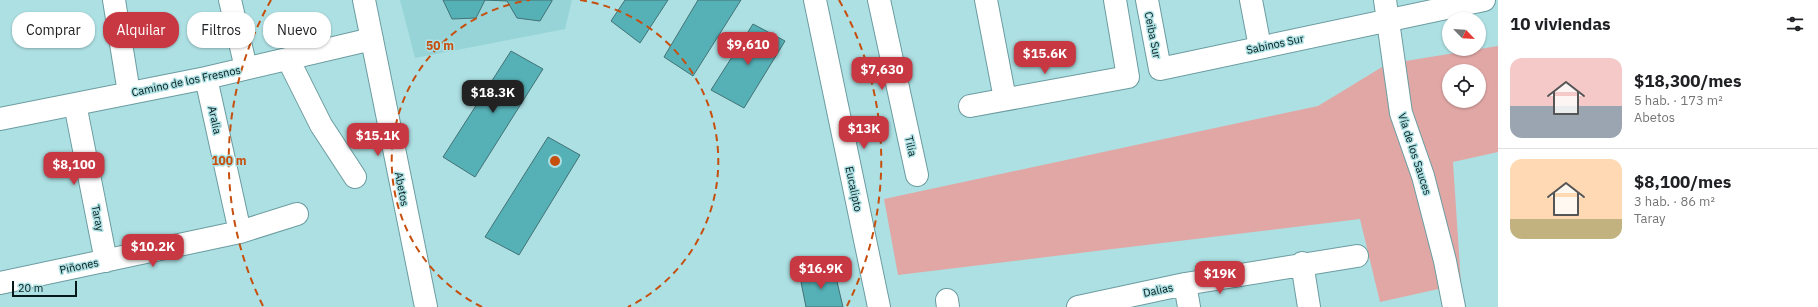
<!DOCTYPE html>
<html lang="es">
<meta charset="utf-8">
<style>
:root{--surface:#fff;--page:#f6f6f6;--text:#202124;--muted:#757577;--line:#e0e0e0;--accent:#c83843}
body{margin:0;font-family:"IBM Plex Sans",sans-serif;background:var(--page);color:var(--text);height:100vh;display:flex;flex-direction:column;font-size:15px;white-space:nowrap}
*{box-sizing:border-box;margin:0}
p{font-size:13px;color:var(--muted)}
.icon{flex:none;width:22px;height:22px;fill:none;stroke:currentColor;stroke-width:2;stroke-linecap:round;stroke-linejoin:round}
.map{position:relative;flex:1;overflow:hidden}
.side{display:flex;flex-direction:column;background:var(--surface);width:320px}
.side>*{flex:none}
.hud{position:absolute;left:12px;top:12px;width:380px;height:36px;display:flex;gap:8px}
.needle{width:26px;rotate:115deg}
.controls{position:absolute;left:1442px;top:12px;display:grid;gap:8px}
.controls a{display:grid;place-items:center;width:44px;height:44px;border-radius:50%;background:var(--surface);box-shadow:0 1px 3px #0004;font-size:20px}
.scale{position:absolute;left:12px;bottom:10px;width:65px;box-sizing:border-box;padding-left:4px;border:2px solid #05191a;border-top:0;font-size:11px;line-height:14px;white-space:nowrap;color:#05191a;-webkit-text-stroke:3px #ade0e3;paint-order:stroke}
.price{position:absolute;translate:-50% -34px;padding:0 9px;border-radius:8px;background:var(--accent);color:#fff;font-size:13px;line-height:26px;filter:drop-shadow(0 1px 2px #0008)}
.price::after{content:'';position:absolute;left:50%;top:24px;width:12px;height:9px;margin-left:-6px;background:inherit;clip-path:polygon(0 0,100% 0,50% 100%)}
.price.current{background:#222;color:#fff}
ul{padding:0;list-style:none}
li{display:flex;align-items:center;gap:12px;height:100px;padding:0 12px}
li+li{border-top:1px solid var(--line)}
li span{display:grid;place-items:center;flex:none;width:112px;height:80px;border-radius:12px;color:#555}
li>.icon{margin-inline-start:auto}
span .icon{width:48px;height:48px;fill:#fffc;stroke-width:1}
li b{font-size:17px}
h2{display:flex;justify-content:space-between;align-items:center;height:48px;padding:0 12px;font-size:17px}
.pill{padding:0 14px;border-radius:16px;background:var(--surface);box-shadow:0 1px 3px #0004;font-size:14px;line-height:36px}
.pill.current{background:var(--accent);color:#fff}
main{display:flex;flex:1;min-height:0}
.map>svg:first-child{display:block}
.built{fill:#97d4d8}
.green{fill:#e1a7a5;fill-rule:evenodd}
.building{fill:#56b1b7;stroke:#427275}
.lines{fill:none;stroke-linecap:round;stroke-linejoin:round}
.minor-casing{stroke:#6b9ca0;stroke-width:24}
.minor{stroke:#fff;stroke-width:22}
.ring{fill:none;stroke:#c64f0e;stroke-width:2;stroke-dasharray:7 5}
.labels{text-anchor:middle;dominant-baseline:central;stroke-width:3;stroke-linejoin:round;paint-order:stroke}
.street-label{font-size:11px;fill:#05191a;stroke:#ade0e3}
.centre{fill:#c64f0e;stroke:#ade0e3;stroke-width:2}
.ring-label{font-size:12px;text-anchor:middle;font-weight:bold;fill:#c64f0e;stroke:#ade0e3;stroke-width:3;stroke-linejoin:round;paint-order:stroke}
</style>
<main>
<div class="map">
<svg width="1498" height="307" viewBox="0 0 1498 307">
<rect width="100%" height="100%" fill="#ade0e3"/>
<path class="built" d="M400,0H572L565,29L415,58Z"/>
<path class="green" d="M1498,46V152L1453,162L1461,284L1380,302L1360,219L898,275L884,199L1318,106L1387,64ZM1449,71H1479V101H1449Z"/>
<path class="building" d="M443,0H552V1L540,21L517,18L507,1L485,0L476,18L452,19Z
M625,0H668L640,43L611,21Z
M698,0H741L693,76L664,57Z
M753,24L785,41L744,108L711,90Z
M511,51L543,69L475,177L443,157Z
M548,137L580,155L519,255L485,237Z
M834,269L843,307H806L800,277Z"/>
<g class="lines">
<defs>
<path id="minor" d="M114,0L129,93
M230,0L246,68
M364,0L426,307
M815,0L879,307
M879,0L917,175
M986,0L1005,99
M1147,0L1160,69L1484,0
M1251,0L1260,47
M1385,0L1401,113L1423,176L1445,261L1454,307
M288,59L321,125L355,177
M206,78L240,232
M75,104L106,261
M970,106L1128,77L1115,0
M0,119L206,78L372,39
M1302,263L1309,307
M0,283L240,232L297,214
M1185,284L1189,307
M947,300L948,307
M1078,307L1185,284L1357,256"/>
</defs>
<use href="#minor" class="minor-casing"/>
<use href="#minor" class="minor"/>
</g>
<g class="ring">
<path d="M482 307A163 163 0 0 1 530 0M580 0A163 163 0 0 1 628 307"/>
<path d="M263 306A326 326 0 0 1 271 0M839 0A326 326 0 0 1 847 306"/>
</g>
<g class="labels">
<g class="street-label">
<text transform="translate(1153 35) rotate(79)">Ceiba Sur</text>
<text transform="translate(1275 44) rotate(-12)">Sabinos Sur</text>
<text transform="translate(186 81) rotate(-12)">Camino de los Fresnos</text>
<text transform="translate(215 120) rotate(78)">Aralia</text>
<text transform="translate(911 146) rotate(78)">Tilia</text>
<text transform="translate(1415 154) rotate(72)">Vía de los Sauces</text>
<text transform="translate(402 189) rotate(79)">Abetos</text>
<text transform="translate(854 189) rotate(78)">Eucalipto</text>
<text transform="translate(98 218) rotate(79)">Taray</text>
<text transform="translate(79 266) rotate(-12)">Piñones</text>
<text transform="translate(1158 290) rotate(-12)">Dalias</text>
</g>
</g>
<circle cx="555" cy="161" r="6" class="centre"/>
<g class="ring-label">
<text x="440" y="50">50 m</text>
<text x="229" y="165">100 m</text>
</g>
</svg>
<div class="controls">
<a><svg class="needle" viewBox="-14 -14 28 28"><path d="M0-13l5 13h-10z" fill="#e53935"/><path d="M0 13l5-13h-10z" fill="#757577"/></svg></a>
<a><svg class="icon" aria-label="locate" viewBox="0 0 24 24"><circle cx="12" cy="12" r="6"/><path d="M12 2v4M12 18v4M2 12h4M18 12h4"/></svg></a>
</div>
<div class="scale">20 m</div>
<b class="price" style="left:748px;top:66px">$9,610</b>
<b class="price" style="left:1045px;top:75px">$15.6K</b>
<b class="price" style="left:882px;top:91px">$7,630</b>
<b class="price current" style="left:493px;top:114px">$18.3K</b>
<b class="price" style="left:864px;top:150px">$13K</b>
<b class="price" style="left:378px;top:157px">$15.1K</b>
<b class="price" style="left:74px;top:186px">$8,100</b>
<b class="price" style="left:153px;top:268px">$10.2K</b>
<b class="price" style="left:821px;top:290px">$16.9K</b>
<b class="price" style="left:1220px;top:295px">$19K</b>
<div class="hud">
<a class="pill">Comprar</a>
<a class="pill current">Alquilar</a>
<a class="pill">Filtros</a>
<a class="pill">Nuevo</a>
</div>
</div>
<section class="side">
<h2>10 viviendas<svg class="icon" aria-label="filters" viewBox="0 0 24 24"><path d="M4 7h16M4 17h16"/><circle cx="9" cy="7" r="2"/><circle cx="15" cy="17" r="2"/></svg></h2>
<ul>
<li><span style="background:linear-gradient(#f6c9c9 60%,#9aa5b1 0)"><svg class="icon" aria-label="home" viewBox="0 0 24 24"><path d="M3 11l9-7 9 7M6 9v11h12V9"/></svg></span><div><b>$18,300/mes</b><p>5 hab. · 173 m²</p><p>Abetos</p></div></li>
<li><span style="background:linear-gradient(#ffd9b3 75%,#c2b280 0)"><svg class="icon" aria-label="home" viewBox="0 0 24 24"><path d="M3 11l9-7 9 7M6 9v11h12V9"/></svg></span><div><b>$8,100/mes</b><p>3 hab. · 86 m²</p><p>Taray</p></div></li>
</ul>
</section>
</main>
